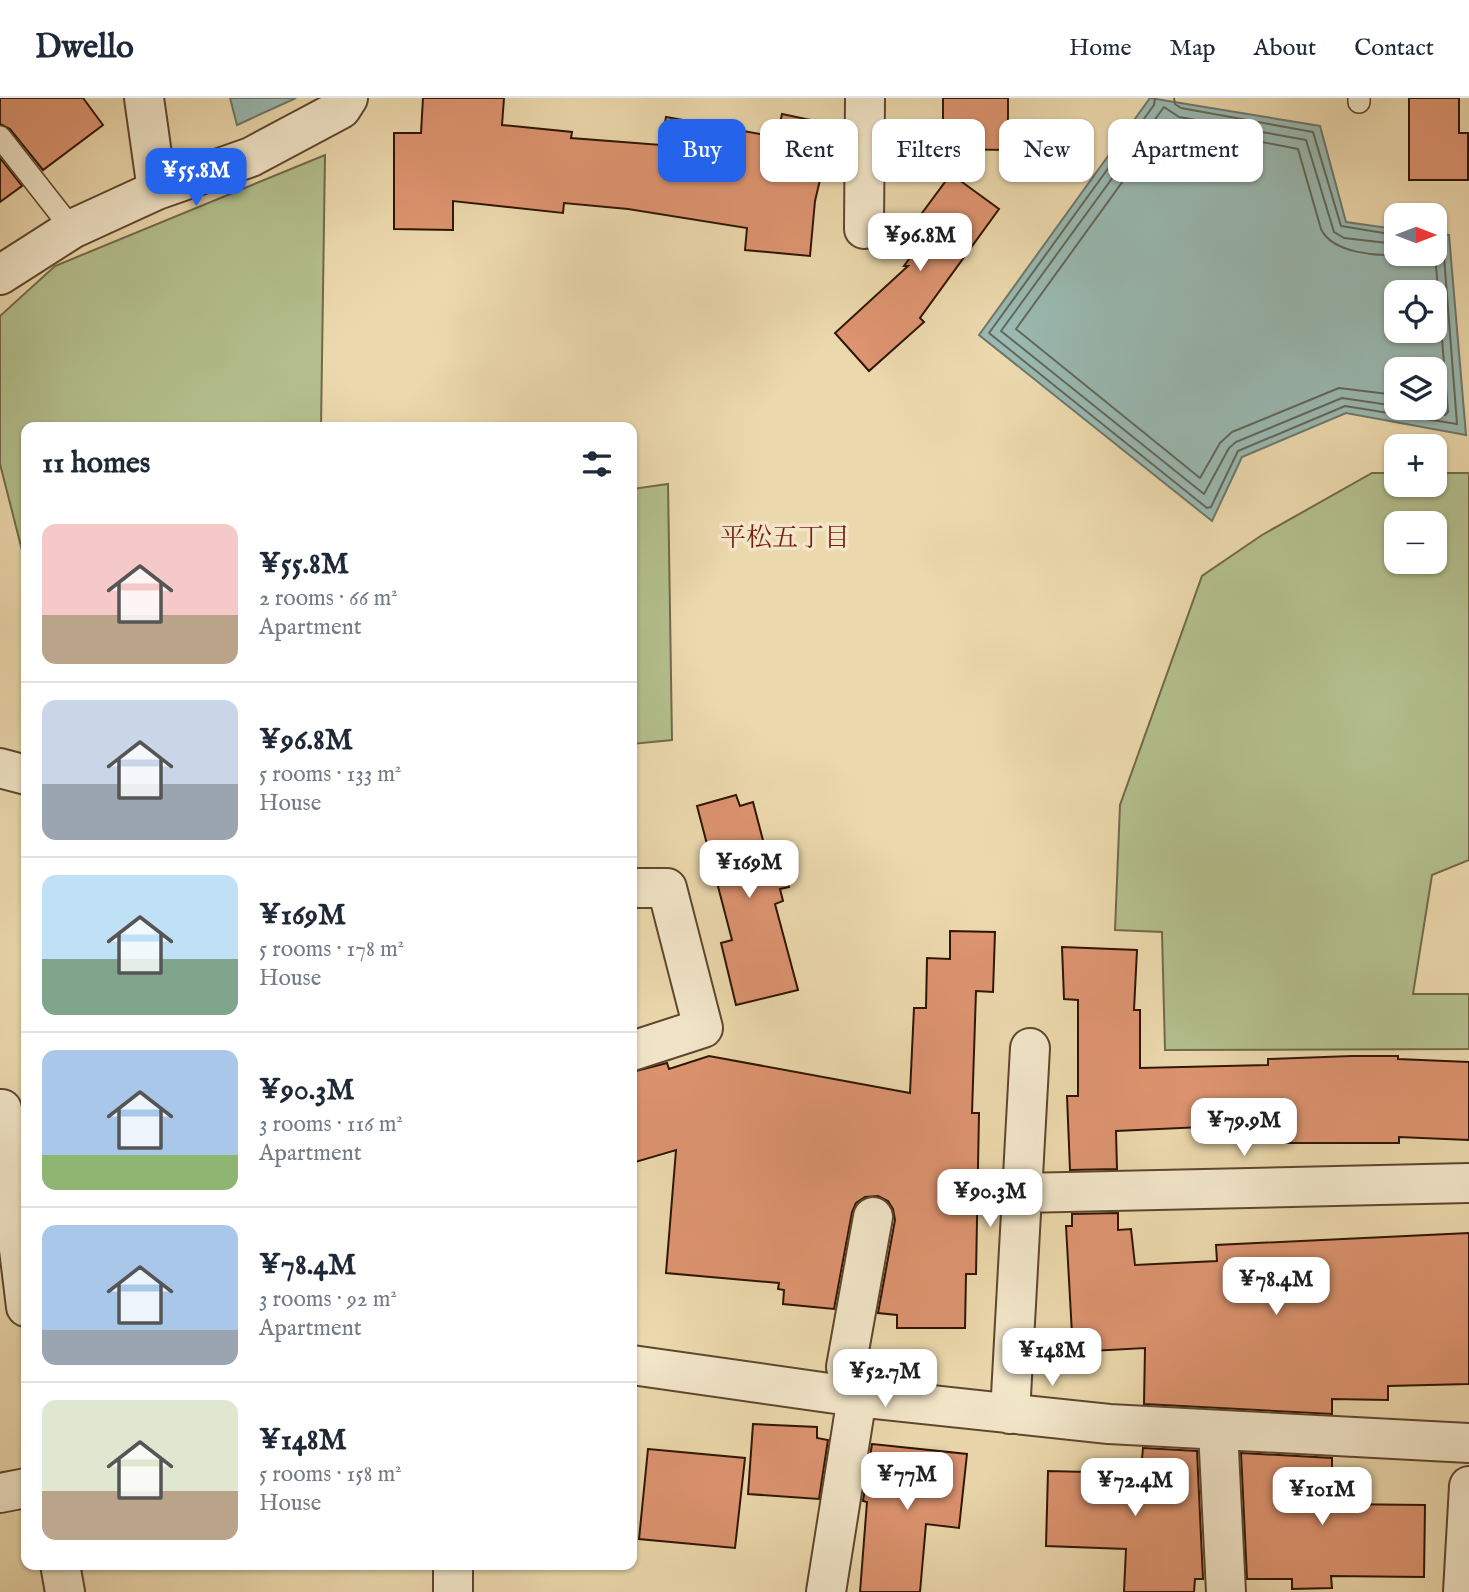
<!DOCTYPE html>
<meta charset="utf-8">
<style>
:root{--surface:#fff;--page:#f6f6f7;--text:#1f2937;--muted:#747a83;--line:#e0e1e3;--accent:#2563eb}
body{margin:0;font-family:"IM FELL English","Noto Serif JP",serif;background:var(--page);color:var(--text);height:100vh;display:flex;flex-direction:column;font-size:26px;white-space:nowrap}
*{box-sizing:border-box;margin:0}
p{font-size:23px;color:var(--muted)}
.icon{flex:none;width:38px;height:38px;fill:none;stroke:currentColor;stroke-width:2;stroke-linecap:round;stroke-linejoin:round}
.map{position:relative;flex:1;overflow:hidden}
.drawer{position:absolute;left:21px;top:324px;width:616px;height:1148px;display:flex;flex-direction:column;background:var(--surface);border-radius:14px;box-shadow:0 2px 5px #0004}
.drawer>*{flex:none}
.hud{position:absolute;left:658px;top:21px;width:665px;height:63px;display:flex;gap:14px}
.needle{width:46px;rotate:90deg}
.fabs{position:absolute;left:1384px;top:105px;display:grid;gap:14px}
.fabs a{display:grid;place-items:center;width:63px;height:63px;border-radius:14px;background:var(--surface);box-shadow:0 2px 5px #0004;font-size:35px}
.price{position:absolute;translate:-50% -60px;padding:0 16px;border-radius:14px;background:#fff;color:#222;font-size:23px;line-height:46px;filter:drop-shadow(0 2px 4px #0008)}
.price::after{content:'';position:absolute;left:50%;top:42px;width:21px;height:16px;margin-left:-10px;background:inherit;clip-path:polygon(0 0,100% 0,50% 100%)}
.price.current{background:var(--accent);color:#fff}
ul{padding:0;list-style:none}
li{display:flex;align-items:center;gap:21px;height:175px;padding:0 21px}
li+li{border-top:2px solid var(--line)}
li span{display:grid;place-items:center;flex:none;width:196px;height:140px;border-radius:14px;color:#555}
li>.icon{margin-inline-start:auto}
span .icon{width:84px;height:84px;fill:#fffc;stroke-width:1}
li b{font-size:30px}
h2{display:flex;justify-content:space-between;align-items:center;height:84px;padding:0 21px;font-size:30px}
.pill{padding:0 24px;border-radius:14px;background:var(--surface);box-shadow:0 2px 5px #0004;font-size:24px;line-height:63px}
.pill.current{background:var(--accent);color:#fff}
header{display:flex;align-items:center;gap:42px;box-sizing:border-box;height:98px;padding:0 35px;background:var(--surface);border-bottom:2px solid var(--line)}
header strong{font-size:33px}
nav{display:flex;gap:38px;margin-inline-start:auto;font-size:24px}
.map>svg:first-child{display:block}
.green{fill:#b3bf8d;stroke:#726a48;stroke-width:2;fill-rule:evenodd}
.water{fill:#99b9b1;stroke:#6f776c;stroke-width:2;fill-rule:evenodd}
.lines{fill:none;stroke-linecap:round;stroke-linejoin:round}
.shore{stroke:#64675a;stroke-width:2}
.building{fill:#dd9470;stroke:#301504;stroke-width:2}
.lane-casing{stroke:#5f462e;stroke-width:24}
.street-casing{stroke:#5f462e;stroke-width:42}
.lane{stroke:#f2e6c9;stroke-width:21}
.street{stroke:#f2e6c9;stroke-width:38}
.labels{text-anchor:middle;dominant-baseline:central;stroke-width:7;stroke-linejoin:round;paint-order:stroke}
.neighbourhood-label{font-size:26px;fill:#7a1f14;stroke:#f2e6c9}
</style>
<header>
<strong>Dwello</strong>
<nav><a>Home</a><a>Map</a><a>About</a><a>Contact</a></nav>
</header>
<div class="map">
<svg width="1469" height="1494" viewBox="0 0 1469 1494">
<rect width="100%" height="100%" fill="#ebd8ac"/>
<filter id="stains"><feTurbulence type="fractalNoise" baseFrequency=".00286" numOctaves="4"/><feColorMatrix values="0 0 0 0 .2 0 0 0 0 .09 0 0 0 0 .02 0 0 0 .5 -.17"/></filter>
<radialGradient id="worn" r=".72"><stop offset=".6" stop-color="#630" stop-opacity="0"/><stop offset="1" stop-color="#630" stop-opacity=".3"/></radialGradient>
<path class="green" d="M325,57L321,329H26V468L0,366V218L55,168Z
M1372,375H1396V387H1435V375H1469V762L1432,777L1413,896H1469V951L1165,952L1162,834L1115,832L1120,707L1202,478L1262,437ZM1396,425H1435V464H1396Z
M668,386L672,642L632,646V391Z"/>
<path class="water" d="M230,0H296L237,27Z
M1150,0L1320,28L1346,124L1396,131V156H1435V136L1449,137L1466,337L1346,315L1242,359L1212,423L979,237ZM1396,194H1435V233H1396ZM1396,271H1435V310H1396Z"/>
<g class="lines">
<path class="shore" d="M1155,0L1154,7L989,235L1207,410L1211,409L1238,353L1345,308L1457,326L1443,146L1435,143
M1174,0L1175,6L1181,10L1313,34L1341,128L1396,137
M1396,146L1344,140L1334,134L1306,42L1179,19L1164,9L1001,233L1204,396L1229,350L1236,344L1342,300L1396,308
M1396,297L1339,290L1232,334L1220,345L1200,380L1016,231L1165,25L1298,51L1321,131C1332,155 1378,159 1401,156
M1406,310L1445,317L1448,314L1435,156"/>
</g>
<path class="building" d="M0,0H83L103,27L43,72L10,31L0,26Z
M423,0H504L502,27L572,34L571,40L661,47L666,19L777,39L782,16L820,24L816,42L829,44L815,103L810,158L745,152L747,130L628,111L564,105L563,115L453,103V132L394,131V35H421Z
M943,0H1008V52L943,51Z
M1409,0H1459V35H1468V82H1409Z
M0,60L22,88L0,104Z
M951,76L999,111L920,220L924,224L869,273L835,235L908,168H904L925,139L911,130Z
M736,697L740,708L753,704L765,750L777,747L789,789L780,791L783,803L775,806L798,892L736,907L721,845L732,842L697,708Z
M950,833L995,834L993,894L976,893L972,1015H979L976,1176H966L965,1230H897V1217L878,1215L895,1122L893,1111L888,1103L878,1098L865,1099L856,1105L852,1114L834,1211L783,1206L784,1192L778,1191L779,1185L666,1175L676,1052L632,1065V974L667,965L669,971L709,958L910,995L914,910H926L927,860L950,861Z
M1062,849L1137,852L1134,912H1140V970L1268,967V961L1352,958H1398V961L1469,964V1042L1399,1039V1045H1202V1029L1116,1033L1117,1071L1070,1072L1067,998H1078V902L1064,901Z
M1118,1115V1132L1131,1131L1135,1167L1217,1163L1216,1147L1469,1135V1286L1388,1288V1302L1332,1301V1316L1144,1306L1145,1250L1073,1254L1066,1128H1072V1116Z
M753,1326L817,1329V1340L828,1342L819,1401L748,1396Z
M872,1346L967,1356L959,1430L926,1426L920,1494H860L867,1404L863,1403Z
M1143,1350L1197,1353L1203,1481H1195L1194,1494H1124L1126,1451L1046,1448L1048,1373L1127,1375V1361H1142Z
M648,1351L745,1360L735,1450L639,1441Z
M1241,1355L1332,1360V1406L1425,1407L1424,1479L1331,1478L1332,1490L1292,1491V1481H1247Z"/>
<g class="lines">
<defs>
<path id="lane" d="M1359,4V0
M0,39L72,131"/>
<path id="street" d="M144,0L157,92
M864,131L865,0
M0,177L72,131L157,92L251,59L341,11L348,0
M0,670L26,677
M632,790H667L703,930L632,953
M2,1011L26,1209
M1021,1095L1469,1085
M632,1267L857,1299L1109,1326L1469,1345
M1010,1316L1030,950
M1218,1332L1226,1494
M0,1395L26,1390
M60,1466L65,1494
M453,1466V1494
M826,1494L857,1299L846,1269L873,1119
M1463,1494L1469,1388"/>
</defs>
<use href="#lane" class="lane-casing"/>
<use href="#street" class="street-casing"/>
<use href="#lane" class="lane"/>
<use href="#street" class="street"/>
</g>
<g class="labels">
<g class="neighbourhood-label">
<text x="785" y="440">平松五丁目</text>
</g>
</g>
<rect width="100%" height="100%" filter="url(#stains)"/>
<rect width="100%" height="100%" fill="url(#worn)"/>
</svg>
<div class="fabs">
<a><svg class="needle" viewBox="-14 -14 28 28"><path d="M0-13l5 13h-10z" fill="#e53935"/><path d="M0 13l5-13h-10z" fill="#747a83"/></svg></a>
<a><svg class="icon" aria-label="locate" viewBox="0 0 24 24"><circle cx="12" cy="12" r="6"/><path d="M12 2v4M12 18v4M2 12h4M18 12h4"/></svg></a>
<a><svg class="icon" aria-label="layers" viewBox="0 0 24 24"><path d="M12 4l9 5-9 5-9-5zM3 14l9 5 9-5"/></svg></a>
<a>+</a>
<a>−</a>
</div>
<b class="price current" style="left:196px;top:110px">¥55.8M</b>
<b class="price" style="left:920px;top:175px">¥96.8M</b>
<b class="price" style="left:749px;top:802px">¥169M</b>
<b class="price" style="left:1244px;top:1060px">¥79.9M</b>
<b class="price" style="left:990px;top:1131px">¥90.3M</b>
<b class="price" style="left:1276px;top:1219px">¥78.4M</b>
<b class="price" style="left:1052px;top:1290px">¥148M</b>
<b class="price" style="left:885px;top:1311px">¥52.7M</b>
<b class="price" style="left:907px;top:1414px">¥77M</b>
<b class="price" style="left:1135px;top:1420px">¥72.4M</b>
<b class="price" style="left:1322px;top:1429px">¥101M</b>
<div class="hud">
<a class="pill current">Buy</a>
<a class="pill">Rent</a>
<a class="pill">Filters</a>
<a class="pill">New</a>
<a class="pill">Apartment</a>
</div>
<section class="drawer">
<h2>11 homes<svg class="icon" aria-label="filters" viewBox="0 0 24 24"><path d="M4 7h16M4 17h16"/><circle cx="9" cy="7" r="2"/><circle cx="15" cy="17" r="2"/></svg></h2>
<ul>
<li><span style="background:linear-gradient(#f6c9c9 65%,#b9a48a 0)"><svg class="icon" aria-label="home" viewBox="0 0 24 24"><path d="M3 11l9-7 9 7M6 9v11h12V9"/></svg></span><div><b>¥55.8M</b><p>2 rooms · 66 m²</p><p>Apartment</p></div></li>
<li><span style="background:linear-gradient(#c9d6e8 60%,#9aa5b1 0)"><svg class="icon" aria-label="home" viewBox="0 0 24 24"><path d="M3 11l9-7 9 7M6 9v11h12V9"/></svg></span><div><b>¥96.8M</b><p>5 rooms · 133 m²</p><p>House</p></div></li>
<li><span style="background:linear-gradient(#bfe0f5 60%,#7fa58c 0)"><svg class="icon" aria-label="home" viewBox="0 0 24 24"><path d="M3 11l9-7 9 7M6 9v11h12V9"/></svg></span><div><b>¥169M</b><p>5 rooms · 178 m²</p><p>House</p></div></li>
<li><span style="background:linear-gradient(#a9c7e8 75%,#8fb573 0)"><svg class="icon" aria-label="home" viewBox="0 0 24 24"><path d="M3 11l9-7 9 7M6 9v11h12V9"/></svg></span><div><b>¥90.3M</b><p>3 rooms · 116 m²</p><p>Apartment</p></div></li>
<li><span style="background:linear-gradient(#a9c7e8 75%,#9aa5b1 0)"><svg class="icon" aria-label="home" viewBox="0 0 24 24"><path d="M3 11l9-7 9 7M6 9v11h12V9"/></svg></span><div><b>¥78.4M</b><p>3 rooms · 92 m²</p><p>Apartment</p></div></li>
<li><span style="background:linear-gradient(#dfe7d0 65%,#b9a48a 0)"><svg class="icon" aria-label="home" viewBox="0 0 24 24"><path d="M3 11l9-7 9 7M6 9v11h12V9"/></svg></span><div><b>¥148M</b><p>5 rooms · 158 m²</p><p>House</p></div></li>
</ul>
</section>
</div>
